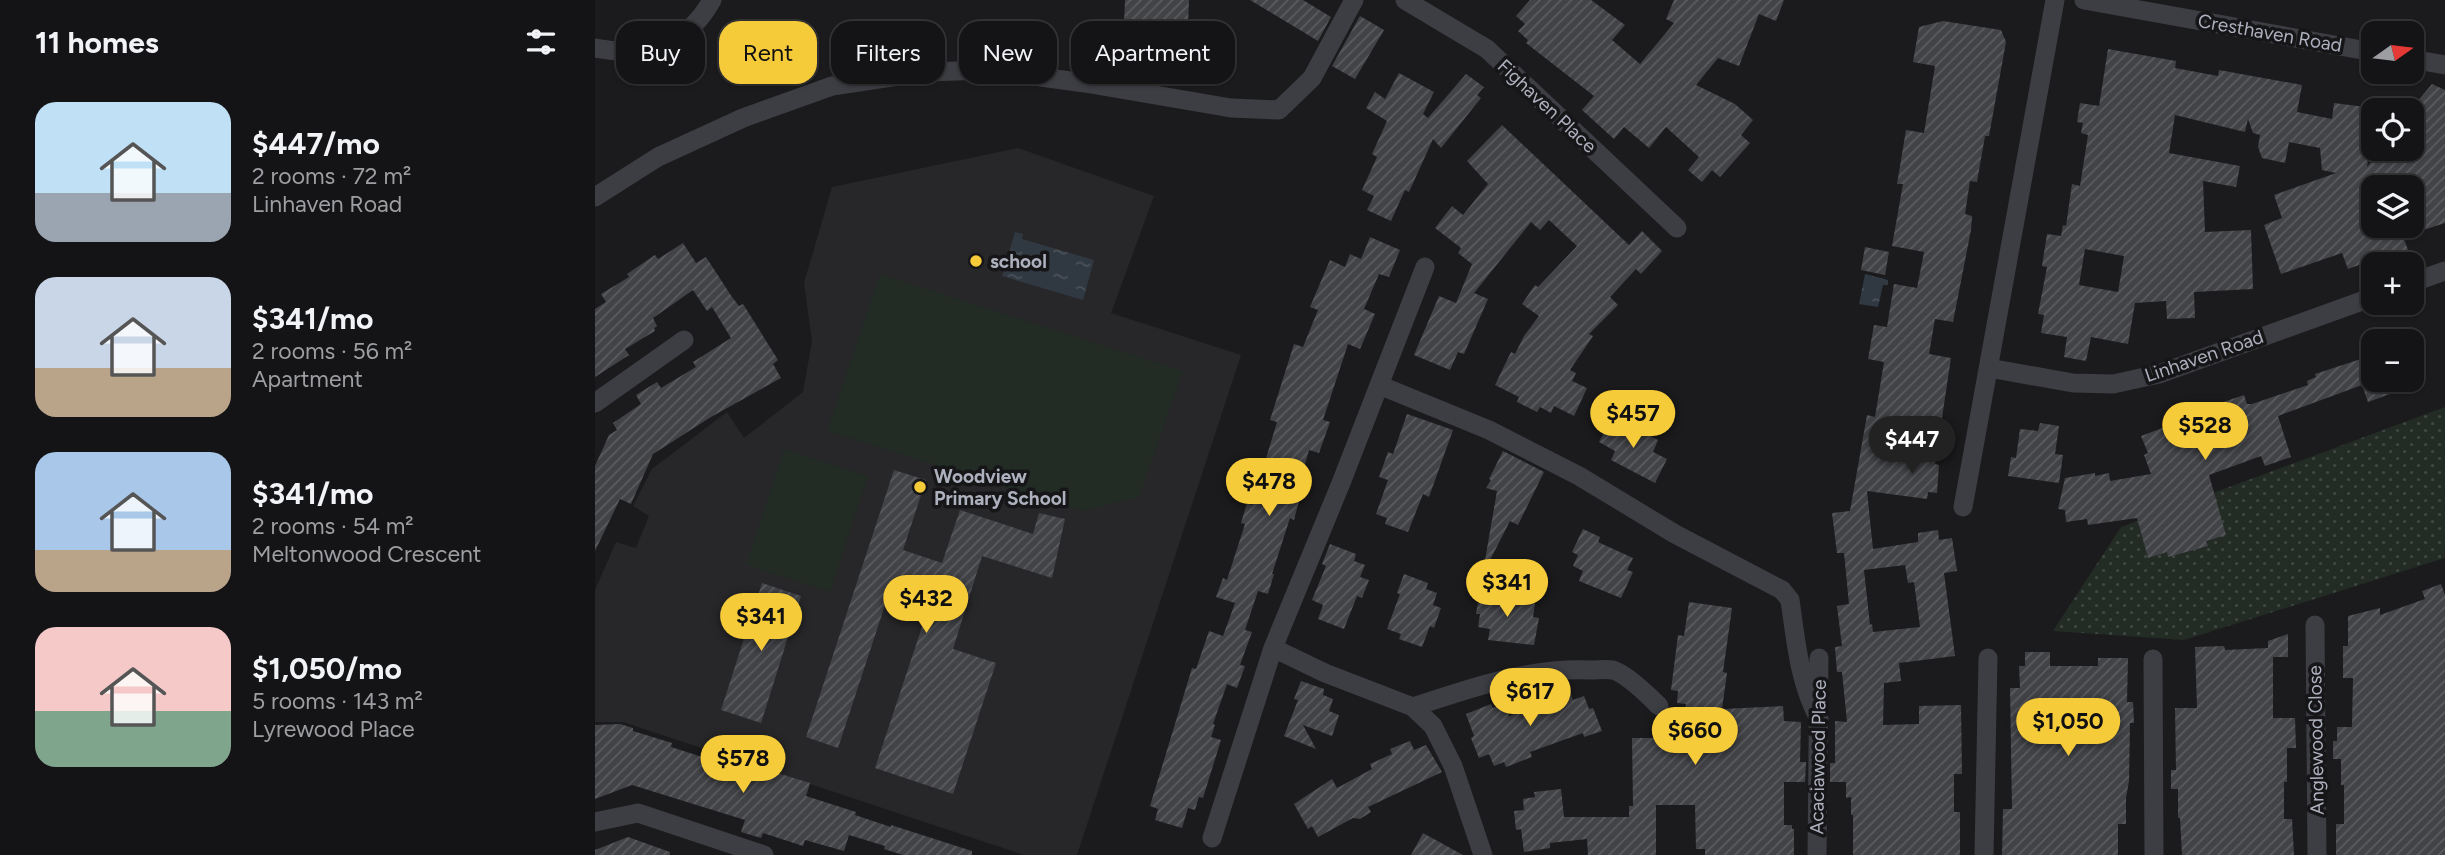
<!DOCTYPE html>
<meta charset="utf-8">
<style>
:root{--surface:#141416;--page:#212123;--text:#f1f3f6;--muted:#9d9ea1;--line:#333335;--accent:#f6cb3a}
body{margin:0;font-family:Figtree,sans-serif;background:var(--page);color:var(--text);height:100vh;display:flex;flex-direction:column;font-size:26px;white-space:nowrap}
*{box-sizing:border-box;margin:0}
p{font-size:23px;color:var(--muted)}
.icon{flex:none;width:38px;height:38px;fill:none;stroke:currentColor;stroke-width:2;stroke-linecap:round;stroke-linejoin:round}
.map{position:relative;flex:1;overflow:hidden}
.side{display:flex;flex-direction:column;background:var(--surface);width:595px}
.side>*{flex:none}
.top-card{position:absolute;left:21px;top:21px;width:665px;height:63px;display:flex;gap:14px}
.needle{width:46px;rotate:76deg}
.controls{position:absolute;left:1766px;top:21px;display:grid;gap:14px}
.controls a{display:grid;place-items:center;width:63px;height:63px;border-radius:14px;background:var(--surface);box-shadow:0 2px 5px #0004,0 0 0 2px var(--line);font-size:35px}
.price{position:absolute;translate:-50% -60px;padding:0 16px;border-radius:24px;background:var(--accent);color:#111;font-size:23px;line-height:46px;filter:drop-shadow(0 2px 4px #0008)}
.price::after{content:'';position:absolute;left:50%;top:42px;width:21px;height:16px;margin-left:-10px;background:inherit;clip-path:polygon(0 0,100% 0,50% 100%)}
.price.selected{background:#222;color:#fff}
ul{padding:0;list-style:none}
li{display:flex;align-items:center;gap:21px;height:175px;padding:0 35px}
li span{display:grid;place-items:center;flex:none;width:196px;height:140px;border-radius:21px;color:#555}
li>.icon{margin-inline-start:auto}
span .icon{width:84px;height:84px;fill:#fffc;stroke-width:1}
li b{font-size:30px}
h2{display:flex;justify-content:space-between;align-items:center;height:84px;padding:0 35px;font-size:30px}
.tag{padding:0 24px;border-radius:21px;background:var(--surface);box-shadow:0 2px 5px #0004,0 0 0 2px var(--line);font-size:24px;line-height:63px}
.tag.selected{background:var(--accent);color:#111}
main{display:flex;flex:1;min-height:0}
.map>svg:first-child{display:block}
.built{fill:#27272a}
.park{fill:url(#park-dots)}
.garden{fill:#222b24}
.water{fill:url(#water-ripples)}
.building{fill:url(#building-hatch);fill-rule:evenodd}
.lines{fill:none;stroke-linecap:round;stroke-linejoin:round}
.street{stroke:#3d3e44;stroke-width:19}
.poi-dot{fill:#f6cb3a;stroke:#161618;stroke-width:2.5}
.labels{text-anchor:middle;dominant-baseline:central;stroke-width:7;stroke-linejoin:round;paint-order:stroke}
.street-label{font-size:19px;fill:#adb0bd;stroke:#161618}
.poi-label{font-size:19px;font-weight:bold;fill:#adb0bd;stroke:#161618;text-anchor:start}
</style>
<main>
<section class="side">
<h2>11 homes<svg class="icon" aria-label="filters" viewBox="0 0 24 24"><path d="M4 7h16M4 17h16"/><circle cx="9" cy="7" r="2"/><circle cx="15" cy="17" r="2"/></svg></h2>
<ul>
<li><span style="background:linear-gradient(#bfe0f5 65%,#9aa5b1 0)"><svg class="icon" aria-label="home" viewBox="0 0 24 24"><path d="M3 11l9-7 9 7M6 9v11h12V9"/></svg></span><div><b>$447/mo</b><p>2 rooms · 72 m²</p><p>Linhaven Road</p></div></li>
<li><span style="background:linear-gradient(#c9d6e8 65%,#b9a48a 0)"><svg class="icon" aria-label="home" viewBox="0 0 24 24"><path d="M3 11l9-7 9 7M6 9v11h12V9"/></svg></span><div><b>$341/mo</b><p>2 rooms · 56 m²</p><p>Apartment</p></div></li>
<li><span style="background:linear-gradient(#a9c7e8 70%,#b9a48a 0)"><svg class="icon" aria-label="home" viewBox="0 0 24 24"><path d="M3 11l9-7 9 7M6 9v11h12V9"/></svg></span><div><b>$341/mo</b><p>2 rooms · 54 m²</p><p>Meltonwood Crescent</p></div></li>
<li><span style="background:linear-gradient(#f6c9c9 60%,#7fa58c 0)"><svg class="icon" aria-label="home" viewBox="0 0 24 24"><path d="M3 11l9-7 9 7M6 9v11h12V9"/></svg></span><div><b>$1,050/mo</b><p>5 rooms · 143 m²</p><p>Lyrewood Place</p></div></li>
</ul>
</section>
<div class="map">
<svg width="1850" height="855" viewBox="0 0 1850 855">
<defs>
<pattern id="park-dots" width="8" height="8" patternUnits="userSpaceOnUse" patternTransform="scale(1.75)"><rect width="8" height="8" fill="#222b24"/><path d="M2 2h.1M6 6h.1" fill="none" stroke="#3f4742" stroke-width="1.8" stroke-linecap="round"/></pattern>
<pattern id="water-ripples" width="26" height="14" patternUnits="userSpaceOnUse" patternTransform="scale(1.75)"><rect width="26" height="14" fill="#303842"/><path d="M2 4q2-2 4 0t4 0M15 11q2-2 4 0t4 0" fill="none" stroke="#4b525b"/></pattern>
<pattern id="building-hatch" width="6" height="6" patternUnits="userSpaceOnUse" patternTransform="scale(1.75)"><rect width="6" height="6" fill="#424347"/><path d="M-1 1l2-2M0 6l6-6M5 7l2-2" fill="none" stroke="#5b5c60"/></pattern>
</defs>
<rect width="100%" height="100%" fill="#1b1b1d"/>
<path class="built" d="M423,148L559,196L516,313L646,355L482,855H429L28,722H0V590L21,542L41,548L54,516L38,506L57,469L132,412L149,438L208,392L217,341L209,283L237,187Z"/>
<path class="park" d="M1850,407V558L1589,640L1458,631L1526,527Z"/>
<path class="garden" d="M285,274L588,371L544,497L487,511L232,431Z
M189,449L273,476L235,592L151,565Z"/>
<path class="water" d="M420,232L428,234L427,239L499,260L488,300L407,276Z
M1270,274L1293,280V285H1288L1283,307L1264,304Z
M888,568L920,575L919,580L923,582L921,592L916,591L915,594L884,587Z"/>
<path class="building" d="M530,0H594L593,26L529,23Z
M655,0H708L736,17L723,41Z
M935,0H996L1030,25L1017,40L1045,64L1079,23L1071,19L1079,0H1189L1181,21L1164,14L1144,66L1123,58L1101,85L1140,104L1158,120L1146,135L1155,143L1125,177L1117,170L1107,182L1093,170L1104,157L1071,127L1054,148L1029,127L1019,139L987,110L999,96L931,43L933,40L923,31L930,24L921,16Z
M765,16L789,30L760,79L737,66Z
M1348,21L1406,30L1411,42L1394,136H1390L1382,182L1375,181L1370,214L1377,216L1376,230L1358,322L1340,319L1334,354L1356,358L1340,464L1344,465L1342,493L1333,492L1332,499L1272,491L1278,549L1323,542V533L1343,530L1344,540L1357,538L1362,571L1349,573L1360,656L1304,663L1306,681L1289,683L1288,725L1324,724V706L1366,705L1367,774H1359V812H1365V855H1258V815H1256V797L1251,798V782H1235V763H1240V721L1252,722L1247,672H1242L1240,647L1247,646L1242,606L1254,604L1249,553H1242L1237,513L1255,511L1272,415L1280,417L1289,362L1273,359L1279,325L1292,327L1299,284L1322,288L1329,252L1297,246L1308,184H1302L1311,130L1329,133L1340,66L1318,62L1324,27ZM1310,565L1313,583L1319,582L1325,627L1278,632L1277,624L1275,625L1269,570Z
M1513,49L1581,61L1580,68L1623,76L1624,70L1707,85L1702,112L1737,119L1739,103L1778,108V130L1772,167L1786,149H1816V109L1837,84L1850,90V223L1816,234V187H1778V226H1804L1813,250L1806,252L1808,255L1778,264L1775,268L1772,262L1753,269L1747,253L1686,274L1669,225L1687,218L1679,195L1741,173L1727,170L1725,148L1694,142L1690,163L1667,158L1663,147L1665,135L1658,133L1653,119L1650,132L1580,115L1574,153L1645,166L1641,187L1608,181L1610,232L1656,230L1658,289L1599,292L1600,318L1572,319L1571,301L1540,303L1533,344L1496,337L1491,361L1469,357L1472,337L1446,333L1449,315L1443,314L1452,267L1447,266L1452,234L1466,236L1468,225L1471,226L1477,184L1485,186L1493,135L1486,133L1488,123L1482,122L1485,103L1504,106ZM1490,249L1529,256L1523,292L1484,285Z
M804,73L839,92L828,114L833,118L871,74L889,87L882,95L886,98L846,148L838,139L814,192L810,190L796,221L772,210L779,196L767,190L782,157L777,154L792,121L771,108L780,92L790,99Z
M907,125L1034,245L1047,231L1067,251L1046,274L1041,269L1015,297L1023,305L994,334L998,336L975,370L981,373L977,381L992,388L979,416L959,406L956,413L945,407L942,412L922,402L924,397L900,385L916,352L920,354L929,336L944,316L927,304L940,285L943,287L982,246L954,220L945,230L936,222L879,293L893,299L869,354L863,352L855,370L819,355L844,296L861,303L877,264L863,253L866,248L840,228L857,206L868,215L893,184L872,161Z
M775,237L805,250L794,277L784,274L769,309L780,314L765,349L753,344L728,420L735,422L724,453L714,450L700,500L704,501L699,520L695,518L677,574H679L673,594L663,591L650,630L657,632L645,665L650,666L642,688L632,684L618,724L620,725L616,737L626,740L608,798L604,797L600,810L593,808L587,828L560,820L563,809L555,806L597,668L601,669L614,631L628,636L640,603L621,597L628,578L632,580L650,524L646,523L652,503L657,505L682,422L675,420L699,344L708,347L723,310L715,307L735,260L750,267L755,254L766,259Z
M88,243L101,263L111,257L137,297L144,306L148,304L183,360L178,364L186,378L116,417L58,454L36,504L25,499L0,551V466L14,435L22,430L18,423L46,404L41,395L62,382L66,388L101,367L98,362L136,338L117,307L112,311L98,290L58,318L62,326L59,328L60,331L30,349L34,355L0,377V309L11,302L6,294L34,277L32,274L60,255L63,259Z
M1270,247L1294,252L1290,275L1266,270Z
M1778,355V380H1828V382L1773,402L1767,385L1683,416L1696,457L1670,466L1666,456L1614,475L1631,535L1611,541L1613,546L1573,557L1572,552L1553,558L1542,518L1493,525L1492,519L1471,522L1470,510L1463,509L1470,478L1500,473V476L1514,473L1515,481L1556,474L1549,455L1553,453L1546,436L1578,424L1575,416L1596,408L1598,412L1649,395L1652,404H1657L1713,385L1712,381L1721,377L1720,374Z
M812,414L858,430L834,497L828,494L813,532L790,524L792,518L781,514L793,480L784,477L793,452L798,454Z
M1016,419H1023L1063,440L1058,452L1072,459L1060,483L1016,460L1020,451L1004,442Z
M1445,423L1464,426L1460,454L1468,455L1464,483L1413,476L1416,457L1421,458L1425,429L1443,431Z
M908,451L949,472L923,525L915,521L894,562L890,560L902,491L891,488L896,480L894,479Z
M299,470L331,480L308,550L347,563L365,510L438,534L444,513L470,519L457,578L387,556L358,649L401,663L358,794L280,768L332,612L292,599L243,748L211,737Z
M988,529L1005,537L1003,542L1038,558L1032,570L1038,572L1026,598L984,581L988,571L978,566L983,555L977,552Z
M735,544L761,554L759,561L770,565L765,577L774,580L767,598L762,596L749,629L723,619L728,605L717,600L731,566L727,564Z
M809,574L833,583L831,589L842,593L838,605L846,608L839,628L835,626L827,647L804,639L806,634L792,629L805,594L802,593Z
M167,583L206,596L166,723L126,710Z
M1846,584L1850,595V855H1741V824H1749V785H1746V759H1738V741H1742V727H1757L1758,678H1748V646H1753V616L1785,608V615L1830,599L1827,591Z
M885,591L902,594V597L940,604L938,617L944,618L939,645L893,640L895,629L883,627L885,614H881Z
M1094,602L1137,608L1128,672L1132,673L1127,709L1188,706L1189,721L1206,722L1205,762H1211L1210,782H1189V825H1197V829H1199V855H1110V849H1101L1100,805H1061V855H993L992,839L955,843V848L929,852L926,829L921,830L919,811L929,810L928,799L940,797L939,792L966,789L969,817H1034V806H1038L1037,738H1086L1091,704L1082,703L1083,691L1076,690L1083,635L1089,636Z
M1693,634V657H1678V718H1700L1701,748H1692V782H1689V819H1697L1699,855H1587L1585,818H1583V789H1576V770H1581L1580,708H1602L1600,647L1629,646L1630,650L1673,648V641Z
M1430,652H1455V666H1503V658H1533L1532,702H1538L1539,723H1535L1534,781L1531,798V824H1523V855H1407L1408,809H1417L1415,688H1425L1424,666H1430Z
M706,681L729,689L728,695L738,699L734,711L744,715L737,736L708,725L721,749L689,736L703,700L699,699Z
M975,691L978,700L989,696L994,709L998,708L1007,731L989,737L988,733L935,752L937,757L911,767L909,762L899,766L894,754L884,758L876,738L879,736L871,714L896,704L898,708L910,704L914,716L953,702L952,699Z
M25,724L38,728V731L77,743L76,747L154,772L156,765L215,783L211,796L261,812L260,815L296,827V825L377,851V855H308L289,849L290,846L254,835L249,851L210,840L208,846L168,833L166,838L146,832L150,820L37,785L0,799V725Z
M815,741L819,750L831,745L847,772L773,807L776,812L765,819L758,818L723,837L717,826L713,829L699,804L737,779L742,788L777,769L775,764L797,754L795,749Z
M828,833L868,855H816Z
M33,837L75,852V855H0V850Z"/>
<g class="lines">
<path class="street" d="M810,0L892,49L1082,228
M1489,0L1778,52
M0,48C48,57 92,46 117,0
M1816,59L1850,65
M0,197L63,157L148,118L237,86L330,72L395,70L490,83L636,108L684,110L717,78L759,0
M1816,283L1850,271
M1394,368L1478,383L1518,384L1564,374L1778,297
M784,385L894,430L984,476L1080,534L1187,590L1195,600C1201,641 1204,682 1224,719
M0,403L89,340
M1368,507L1460,0
M1720,625L1722,855
M678,648L730,673L818,707L838,726L858,766L888,855
M1558,659L1559,855
M818,707C875,688 935,667 996,670C1003,670 1011,669 1018,670C1031,674 1054,696 1064,706
M0,822L43,813L169,855
M617,838L678,648L746,483L830,267
M1222,855L1224,658
M1389,855L1393,658"/>
</g>
<g class="poi-dot">
<circle cx="381" cy="261" r="7"/>
<circle cx="325" cy="487" r="7"/>
</g>
<g class="labels">
<g class="street-label">
<text transform="translate(1675 33) rotate(10)">Cresthaven Road</text>
<text transform="translate(952 106) rotate(43)">Fighaven Place</text>
<text transform="translate(1609 356) rotate(-19)">Linhaven Road</text>
<text transform="translate(1721 740) rotate(-91)">Anglewood Close</text>
<text transform="translate(1223 757) rotate(-89)">Acaciawood Place</text>
</g>
<g class="poi-label">
<text x="395" y="261">school</text>
<text x="339" y="476">Woodview<tspan x="339" dy="22">Primary School</tspan></text>
</g>
</g>
</svg>
<div class="controls">
<a><svg class="needle" viewBox="-14 -14 28 28"><path d="M0-13l5 13h-10z" fill="#e53935"/><path d="M0 13l5-13h-10z" fill="#9d9ea1"/></svg></a>
<a><svg class="icon" aria-label="locate" viewBox="0 0 24 24"><circle cx="12" cy="12" r="6"/><path d="M12 2v4M12 18v4M2 12h4M18 12h4"/></svg></a>
<a><svg class="icon" aria-label="layers" viewBox="0 0 24 24"><path d="M12 4l9 5-9 5-9-5zM3 14l9 5 9-5"/></svg></a>
<a>+</a>
<a>−</a>
</div>
<b class="price" style="left:1038px;top:450px">$457</b>
<b class="price" style="left:1610px;top:462px">$528</b>
<b class="price selected" style="left:1317px;top:476px">$447</b>
<b class="price" style="left:674px;top:518px">$478</b>
<b class="price" style="left:912px;top:619px">$341</b>
<b class="price" style="left:331px;top:635px">$432</b>
<b class="price" style="left:166px;top:653px">$341</b>
<b class="price" style="left:935px;top:728px">$617</b>
<b class="price" style="left:1473px;top:758px">$1,050</b>
<b class="price" style="left:1100px;top:767px">$660</b>
<b class="price" style="left:148px;top:795px">$578</b>
<div class="top-card">
<a class="tag">Buy</a>
<a class="tag selected">Rent</a>
<a class="tag">Filters</a>
<a class="tag">New</a>
<a class="tag">Apartment</a>
</div>
</div>
</main>
